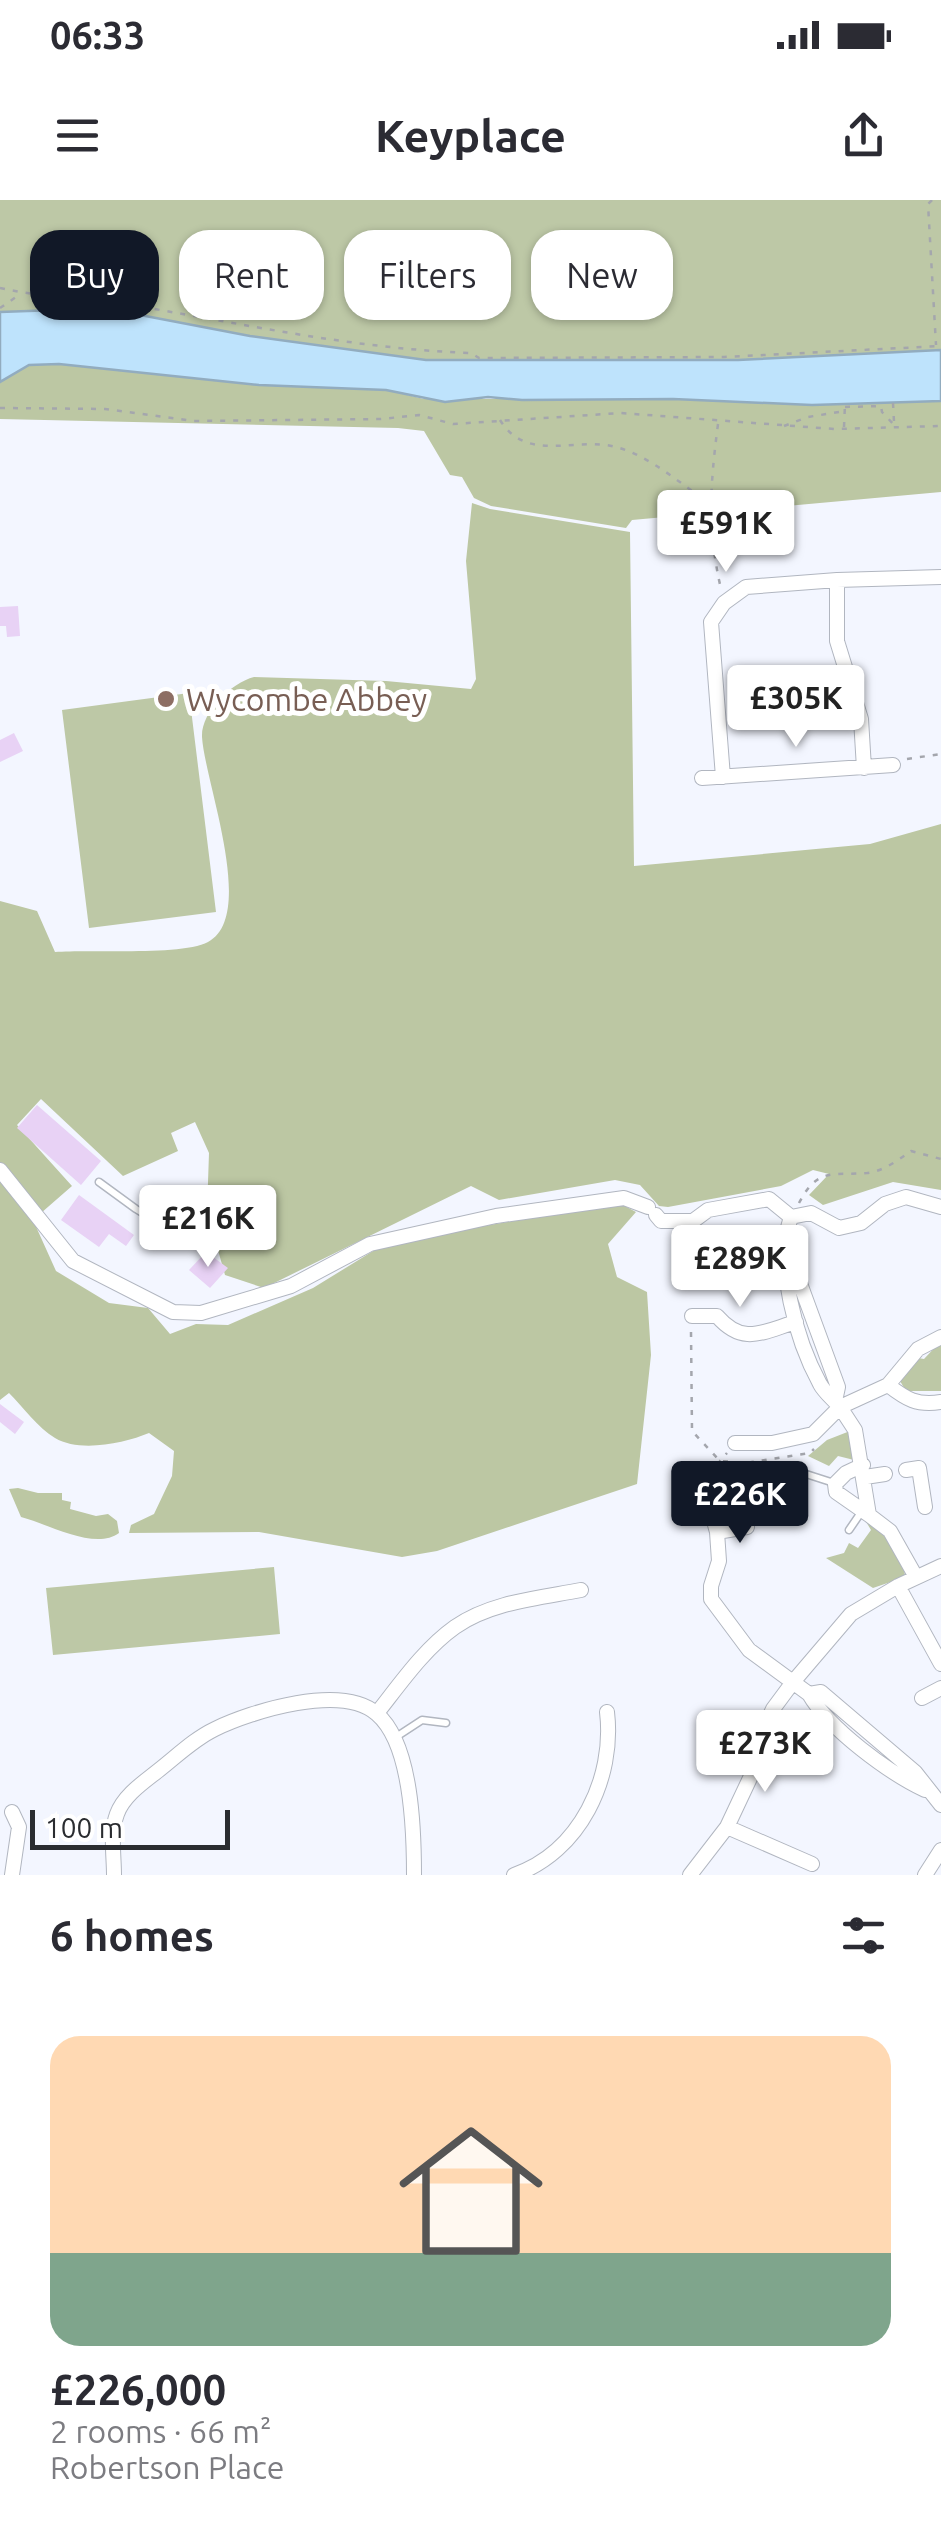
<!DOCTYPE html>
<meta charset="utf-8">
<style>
:root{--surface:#fff;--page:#f7f7f7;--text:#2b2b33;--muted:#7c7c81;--line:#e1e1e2;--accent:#111827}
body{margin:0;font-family:Ubuntu,sans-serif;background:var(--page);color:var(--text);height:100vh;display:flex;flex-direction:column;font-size:38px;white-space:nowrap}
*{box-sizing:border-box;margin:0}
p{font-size:32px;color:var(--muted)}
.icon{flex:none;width:55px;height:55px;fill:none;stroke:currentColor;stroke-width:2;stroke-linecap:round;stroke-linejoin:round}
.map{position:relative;height:1675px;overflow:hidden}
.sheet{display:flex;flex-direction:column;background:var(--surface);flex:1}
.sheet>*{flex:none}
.hud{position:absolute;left:30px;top:30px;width:882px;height:90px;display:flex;gap:20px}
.scale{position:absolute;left:30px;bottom:25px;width:200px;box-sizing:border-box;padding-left:10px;border:5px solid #2a2c30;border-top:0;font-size:28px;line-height:35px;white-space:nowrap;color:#2a2c30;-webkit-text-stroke:8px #fff;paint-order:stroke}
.price{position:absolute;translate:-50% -85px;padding:0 22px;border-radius:10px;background:#fff;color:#222;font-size:32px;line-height:65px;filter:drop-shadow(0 2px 5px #0008)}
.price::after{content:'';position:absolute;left:50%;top:60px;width:30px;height:22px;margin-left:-15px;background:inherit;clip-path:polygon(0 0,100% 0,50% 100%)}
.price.on{background:var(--accent);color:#fff}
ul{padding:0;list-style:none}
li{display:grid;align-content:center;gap:20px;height:530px;padding:0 50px}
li+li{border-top:2px solid var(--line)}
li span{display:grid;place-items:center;height:310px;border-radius:30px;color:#555}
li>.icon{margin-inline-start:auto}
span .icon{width:180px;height:180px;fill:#fffc;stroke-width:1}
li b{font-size:42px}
h2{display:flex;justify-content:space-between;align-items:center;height:120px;padding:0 50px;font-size:42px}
.pill{padding:0 35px;border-radius:30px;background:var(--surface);box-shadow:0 2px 8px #0004;font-size:35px;line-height:90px}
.pill.on{background:var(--accent);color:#fff}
.status{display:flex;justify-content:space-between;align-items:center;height:70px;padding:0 50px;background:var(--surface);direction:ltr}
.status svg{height:28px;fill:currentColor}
header{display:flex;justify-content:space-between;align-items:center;height:130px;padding:0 50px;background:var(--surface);font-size:45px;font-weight:600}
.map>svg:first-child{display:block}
.green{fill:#bdc8a6}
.forest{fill:#bcc7a3}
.water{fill:#bee3fc;stroke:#92acbf;stroke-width:2.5}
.building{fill:#e8d2f5}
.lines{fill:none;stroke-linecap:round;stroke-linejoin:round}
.lane-casing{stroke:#b1b6c0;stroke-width:9}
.street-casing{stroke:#b1b6c0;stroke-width:16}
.path{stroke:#a4a6ad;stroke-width:2.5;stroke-dasharray:5 8;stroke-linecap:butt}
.lane{stroke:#fff;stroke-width:6}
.street{stroke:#fff;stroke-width:14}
.education-dot{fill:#8d6e63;stroke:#fff;stroke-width:4}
.labels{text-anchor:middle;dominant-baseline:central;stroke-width:10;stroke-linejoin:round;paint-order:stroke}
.education-label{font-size:32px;fill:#785e54;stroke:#fff;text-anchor:start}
</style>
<div class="status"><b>06:33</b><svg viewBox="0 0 49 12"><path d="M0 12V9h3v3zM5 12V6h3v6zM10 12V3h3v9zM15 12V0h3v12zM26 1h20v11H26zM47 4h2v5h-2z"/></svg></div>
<header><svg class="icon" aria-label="menu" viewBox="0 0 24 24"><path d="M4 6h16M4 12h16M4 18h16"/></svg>Keyplace<svg class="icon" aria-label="share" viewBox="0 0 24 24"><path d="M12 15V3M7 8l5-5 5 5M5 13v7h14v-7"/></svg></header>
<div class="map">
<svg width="941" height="1675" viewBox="0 0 941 1675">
<rect width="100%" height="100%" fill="#f3f6ff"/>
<path class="green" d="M0,0H941V150L738,160H426L250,136L135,114L56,110L0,112Z
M189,493L216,712L89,728L62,510Z
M941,1141V1191H906L900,1181L918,1158L924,1159Z
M850,1231L854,1260L838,1256L829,1266L808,1256L827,1240Z
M865,1320C883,1332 905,1354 905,1377L873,1388L826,1358L844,1353L849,1343L858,1348L871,1330Z
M274,1367L280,1434L53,1455L46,1388Z"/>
<path class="forest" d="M59,164L259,185L387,190L424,199H673L812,205L941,201V292L632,320L626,328L491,306L474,298L462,277L450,275L424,231L398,228L0,219V182L29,165Z
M472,303L490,309L630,332L634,666L870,644L941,624V990L893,982L823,1005L809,995L829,974L813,970L781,986L668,1007L659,1006L640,985L615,980L499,1000L471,986L264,1088L225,1075L207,1011L209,953L195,922L171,933L178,951L123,976L41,899L17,925L72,986L33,1020L56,1071L109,1103L148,1108L170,1134L196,1124L228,1125L313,1088L378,1048L460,1030L619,1003L636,1012L608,1044L617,1077L647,1092L651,1155L637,1284L437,1351L402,1357L259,1332L129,1333L131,1325L154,1314L172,1276L174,1251L149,1233C125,1243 80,1253 55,1238C38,1228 23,1207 9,1193L0,1200V701L37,711L55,752C91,749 182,756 208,742C257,716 205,583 202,537C201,512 231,483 254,477L386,481L471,489L476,479L466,361Z
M18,1288L38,1293H62V1300L71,1302L70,1309L96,1316L108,1314L117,1321L119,1333C95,1351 48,1324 21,1317L9,1289Z"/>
<path class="water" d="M56,110L135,114L250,136L426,160H738L941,150V201L812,205L673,199L522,200L488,197L445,202L386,190L259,185L59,164L29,165L0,182V112Z"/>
<path class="building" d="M18,406L20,436L7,437L6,426H0V407Z
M14,533L23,551L0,562V540Z
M37,905L101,961L81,985L17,928Z
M79,995L134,1035L126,1046L109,1034L99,1047L61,1020Z
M206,1052L228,1068L210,1088L189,1070Z
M0,1204L24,1222L15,1234L0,1222Z"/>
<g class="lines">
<defs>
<path id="lane" d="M99,982L136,1009L186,1040
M806,1274L834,1283
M849,1330L862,1311
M396,1537L422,1520L446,1523"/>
<path id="street" d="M837,380V441L861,519L864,568
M723,577L711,422L724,403L746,387L837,380L941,377
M702,578L893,565
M0,970L73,1061L173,1112L201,1113L291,1086L370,1044L496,1016L624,998L648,1007
M656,1015L661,1021H693L708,1010L769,999L791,1017
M784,1055L798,1078L838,1187L835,1201
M692,1116H717C743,1146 762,1132 796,1122
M888,1185L918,1149L941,1137
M735,1243H772L813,1234L840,1207C834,1200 824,1192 820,1184C796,1140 775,1064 791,1017L811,1013L839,1028L861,1023L885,1004L906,997L941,1007
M863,1265L846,1273L835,1284L836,1292L869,1315
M906,1270L919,1268L925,1307
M865,1277L885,1274
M715,1289L712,1314L717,1332L719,1361L711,1386V1399L749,1450L809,1494L821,1492L915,1572L941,1605
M717,1332L747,1327
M916,1377L890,1331L869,1315L855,1230L840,1207L888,1185C906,1199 917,1206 941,1202
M898,1386L941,1464
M809,1494C829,1529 889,1573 925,1590
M922,1498L941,1488
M377,1513C400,1484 424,1449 455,1427C491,1402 539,1398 581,1390
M12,1612L19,1627L12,1675
M727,1627L812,1664
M114,1675C114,1655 110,1633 117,1614C124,1595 144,1582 159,1570C177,1556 194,1539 215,1529C252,1511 342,1483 377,1514C412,1544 414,1631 414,1675
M514,1675C580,1652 615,1578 607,1512
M690,1675L727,1627L751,1576L760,1537L773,1509L793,1482L851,1414L898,1386L941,1366
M925,1675L941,1650"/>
</defs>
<use href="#lane" class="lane-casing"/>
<use href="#street" class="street-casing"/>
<path class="path" d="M932,0L928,4L936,145
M0,88C45,98 91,98 137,106C249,125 357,149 471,153L479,158L724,157L941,146
M0,108L19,95
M893,203L894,222
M845,207L881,206L882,212L896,227
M0,208L105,209L194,221L381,219L419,215L453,224L621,213L834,229L941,226
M500,220C527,264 576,236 616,247C650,256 681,284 710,304
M718,224C710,286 707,328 721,389
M784,226L808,217L845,211
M844,227L845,204
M907,559L941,554
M799,1003C818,966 834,976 867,973C884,971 898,960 911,951L941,959
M691,1132L692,1231L720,1261L746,1263L810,1253L814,1249
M717,1278L720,1261L727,1253"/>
<use href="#lane" class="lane"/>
<use href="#street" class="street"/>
</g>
<circle class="education-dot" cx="166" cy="499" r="10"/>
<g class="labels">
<g class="education-label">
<text x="186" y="499">Wycombe Abbey</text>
</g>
</g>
</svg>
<div class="scale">100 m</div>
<b class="price" style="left:726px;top:375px">£591K</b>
<b class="price" style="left:796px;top:550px">£305K</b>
<b class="price" style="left:208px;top:1070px">£216K</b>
<b class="price" style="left:740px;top:1110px">£289K</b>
<b class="price on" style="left:740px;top:1346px">£226K</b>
<b class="price" style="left:765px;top:1595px">£273K</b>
<div class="hud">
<a class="pill on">Buy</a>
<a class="pill">Rent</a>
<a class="pill">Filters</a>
<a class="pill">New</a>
</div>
</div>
<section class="sheet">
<h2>6 homes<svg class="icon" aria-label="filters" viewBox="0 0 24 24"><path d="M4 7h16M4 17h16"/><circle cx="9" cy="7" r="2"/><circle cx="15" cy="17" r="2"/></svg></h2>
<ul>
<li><span style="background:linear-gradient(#ffd9b3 70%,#7fa58c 0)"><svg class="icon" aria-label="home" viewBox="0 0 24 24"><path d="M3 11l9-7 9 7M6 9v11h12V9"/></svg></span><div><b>£226,000</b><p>2 rooms · 66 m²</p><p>Robertson Place</p></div></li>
</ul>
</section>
